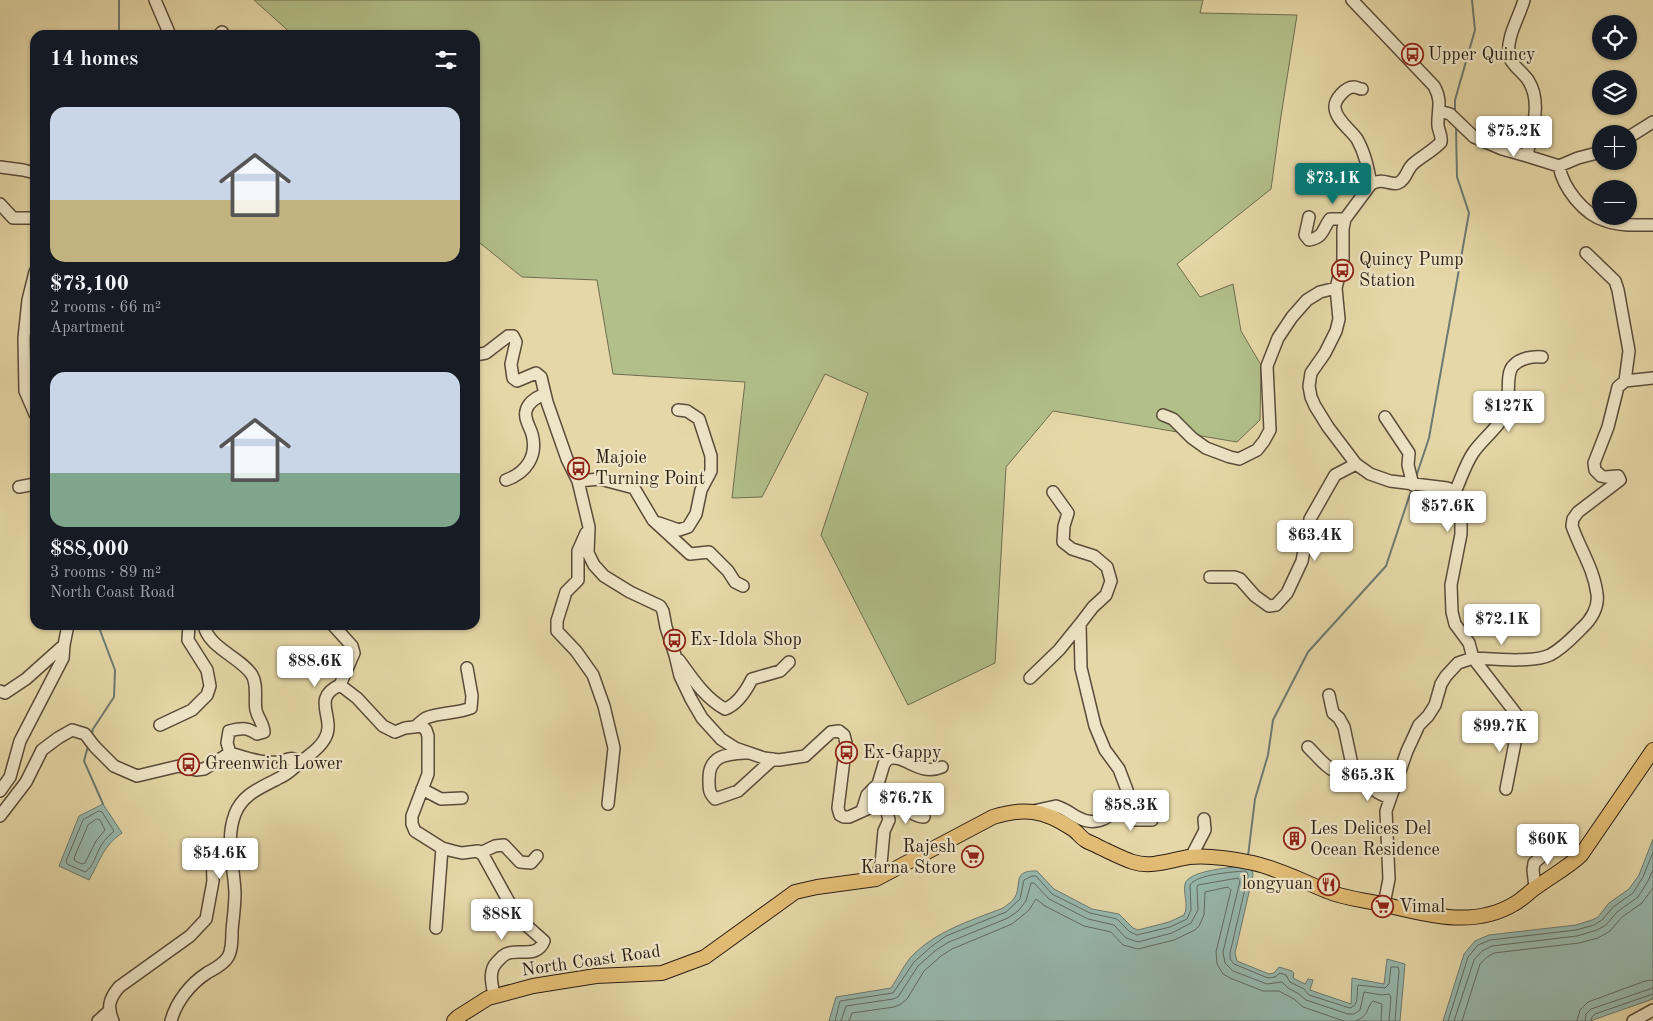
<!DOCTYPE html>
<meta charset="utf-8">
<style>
:root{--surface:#171b24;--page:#242831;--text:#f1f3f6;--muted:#9ea1a6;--accent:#0f766e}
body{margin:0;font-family:"Old Standard TT",serif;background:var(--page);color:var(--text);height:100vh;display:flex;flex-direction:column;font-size:19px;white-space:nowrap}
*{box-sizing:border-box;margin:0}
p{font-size:16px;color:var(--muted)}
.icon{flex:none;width:28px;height:28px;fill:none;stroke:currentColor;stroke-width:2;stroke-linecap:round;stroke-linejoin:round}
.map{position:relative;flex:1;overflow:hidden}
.details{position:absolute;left:30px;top:30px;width:450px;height:600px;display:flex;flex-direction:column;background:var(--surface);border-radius:15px;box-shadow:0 1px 4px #0004}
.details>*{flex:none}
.controls{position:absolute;left:1592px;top:15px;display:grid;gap:10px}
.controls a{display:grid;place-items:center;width:45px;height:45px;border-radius:50%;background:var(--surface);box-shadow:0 1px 4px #0004;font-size:25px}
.price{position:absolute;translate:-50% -42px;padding:0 11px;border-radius:5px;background:#fff;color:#222;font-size:16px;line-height:32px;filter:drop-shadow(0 1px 2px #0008)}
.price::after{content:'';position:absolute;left:50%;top:30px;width:15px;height:11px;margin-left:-8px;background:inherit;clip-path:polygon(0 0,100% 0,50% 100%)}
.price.selected{background:var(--accent);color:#fff}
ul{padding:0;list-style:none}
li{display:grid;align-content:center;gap:10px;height:265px;padding:0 20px}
li span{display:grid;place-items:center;height:155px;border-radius:15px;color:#555}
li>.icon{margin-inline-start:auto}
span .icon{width:90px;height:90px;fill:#fffc;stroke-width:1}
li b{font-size:21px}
h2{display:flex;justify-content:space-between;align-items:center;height:60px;padding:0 20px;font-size:21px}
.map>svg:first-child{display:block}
.green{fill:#b2bf89;stroke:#6e6e4e}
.water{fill:#97b8ae;stroke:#6c7a70}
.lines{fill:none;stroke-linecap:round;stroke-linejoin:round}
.shore{stroke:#616b61;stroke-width:1}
.stream{stroke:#6c7a70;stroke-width:2}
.minor-casing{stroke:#5a4c39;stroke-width:14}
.major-casing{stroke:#2b1e14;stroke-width:16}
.minor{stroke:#eee5c6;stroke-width:11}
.major{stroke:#e2bc74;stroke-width:14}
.labels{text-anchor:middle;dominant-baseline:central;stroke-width:4.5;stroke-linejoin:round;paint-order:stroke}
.poi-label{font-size:18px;fill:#2b1e14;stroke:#eee5c6;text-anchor:start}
.street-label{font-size:18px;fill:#2b1e14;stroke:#eee5c6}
</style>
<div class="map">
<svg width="1653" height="1021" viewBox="0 0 1653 1021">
<rect width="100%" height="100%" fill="#e5d7a7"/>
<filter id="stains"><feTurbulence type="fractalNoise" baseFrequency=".004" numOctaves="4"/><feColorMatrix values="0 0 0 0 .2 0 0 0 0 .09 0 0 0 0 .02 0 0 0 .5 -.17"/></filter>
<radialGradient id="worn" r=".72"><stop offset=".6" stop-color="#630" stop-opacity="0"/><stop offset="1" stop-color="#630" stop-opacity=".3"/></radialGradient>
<path class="green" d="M254,0H1203L1200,13L1297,15L1281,116L1271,189L1177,264L1200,297L1233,284L1241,331L1261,365L1260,420L1237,442L1053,411L1006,467L995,663L908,705L821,535L868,393L825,374L762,497L732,498L745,382L613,374L597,280L522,277L475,239V35H293Z"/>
<path class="water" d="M103,804L122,833C103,846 100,861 89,880L59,866L79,816Z
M1653,839V999L1590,1021H1443L1464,954L1475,941L1489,935L1576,925L1592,920L1598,917L1609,903L1629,889L1639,875Z
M1247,866L1252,869L1253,875L1235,953L1237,961L1269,974L1274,973L1279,967L1292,971L1294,973L1293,978L1305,984L1308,979L1313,980L1310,990L1351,1004L1352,978L1384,984L1387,959L1405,964L1400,1021H829L836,997L891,988C897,979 903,967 910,958C935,931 970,921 1003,908C1007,905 1013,901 1015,897C1022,884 1012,870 1037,871L1054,889L1092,909L1119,914L1133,928L1138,930L1169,922L1184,915C1189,905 1183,895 1185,884C1188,870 1235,867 1247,866Z"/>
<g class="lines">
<path class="shore" d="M99,811L102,812L114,831C110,835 105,839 102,844C96,853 94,867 85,872L67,864L66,861L83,820Z
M97,819L100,820L105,830L96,841L85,863L82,864L75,861L74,858L88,825Z
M835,1021L840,1001L893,993L914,962L932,946L946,936L1006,912L1020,899L1024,880L1032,876H1036L1052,894L1090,913L1117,919L1130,932L1137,935L1170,927L1187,919L1191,910L1190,885C1197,874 1233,872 1245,871L1247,872L1248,876L1230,953V959L1234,964L1268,978L1275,977L1280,973L1286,975L1290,982L1304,989L1309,995L1350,1008C1360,1005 1356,993 1358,985L1385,988L1389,984L1391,967H1398L1399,970L1395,1021
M841,1021L846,1006L893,999L898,997L918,966L936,950L949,942L1008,918L1018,911L1026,901L1031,883H1034L1049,899L1088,919L1114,925L1126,938L1138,942L1172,933L1191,923L1198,910L1197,887L1198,885L1238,878L1240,881L1223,952L1225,963L1233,971L1267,984L1282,982L1288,988L1299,994L1306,1000L1348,1014H1354L1360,1010L1364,992L1382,995L1389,994L1391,997L1389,1021
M849,1021L852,1013L894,1007L901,1004L907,999L924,971L941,956L952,949L1012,924L1029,910L1036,899L1045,906L1084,926L1111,932L1123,945L1138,949L1174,940L1195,930L1199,926L1204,915L1205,892L1228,887L1231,890L1216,952L1217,964L1223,974L1230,978L1263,991H1279L1294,999L1303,1007L1344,1021
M1356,1021C1369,1016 1366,1008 1373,1001L1382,1004L1381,1021
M1448,1021L1468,957L1478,945L1490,940L1576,930L1594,925L1602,920L1613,907L1633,893L1643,877L1653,852
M1454,1021L1474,960L1482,951L1492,946L1577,936L1597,930L1606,925L1617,912L1638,897L1648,881L1653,870
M1462,1021L1480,964L1487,957L1494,953L1579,943L1598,938L1610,931L1622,917L1642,903L1653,888
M1577,1021L1580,1010L1588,1002L1645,981L1653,980
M1585,1021L1586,1014L1591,1009L1653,988
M1591,1021L1592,1017L1595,1014L1653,994"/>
<path class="stream" d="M119,0V35
M1455,112V100L1475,30L1472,0
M1416,477L1429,438L1469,213L1457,177L1456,127
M92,733L93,729L114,697L115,670L98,625
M88,746L84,761L103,804
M1248,856L1255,799L1268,755L1273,720L1308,652L1386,566L1412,488"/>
<defs>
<path id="minor" d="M155,0L170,35
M1352,0L1434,86C1443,102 1437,110 1438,126C1439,132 1442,136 1441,142C1433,151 1422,156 1413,164C1407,169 1406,180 1398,183C1390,186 1384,177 1371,184L1345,219L1343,229V260L1336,288L1339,319L1336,331L1325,353L1311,373L1309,386L1311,397L1315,406L1328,427L1356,464L1370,474L1390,481L1447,488L1455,492L1458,496L1461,506V534L1451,585L1452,612L1455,624L1469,643L1473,658L1517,715L1519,722L1506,789
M1524,0C1519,18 1506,37 1509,56C1511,65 1523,72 1528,80C1543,103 1531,132 1527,156L1559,166C1563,188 1584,215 1606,221C1620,226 1638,225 1653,225
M219,35L222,32L224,35
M1362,89C1359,89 1357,87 1354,87C1345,87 1334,100 1335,108C1336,120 1351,130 1357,139C1365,153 1368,168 1371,184
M1439,111L1450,114L1474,137L1502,149L1527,156
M1629,137L1653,122
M1559,166L1578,158L1601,152
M0,167L23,170L35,173
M0,204L13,218H35
M1309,217L1305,235L1309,240C1324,237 1322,230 1330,219H1345
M1586,253L1615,281L1618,290L1629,351L1625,381
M35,272L28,300L24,338L25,391L35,414
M475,355L486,353L508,336H513L516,342L511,364L513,378L517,381L536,373L541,377L547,402L567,459L578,481L589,527L588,553L594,565L604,576L630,592L660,606L663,611L666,627L675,655L680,676L691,699L702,718L721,739L735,748L764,758L779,760L805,756L831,732L839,731L844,735L846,743L838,808L840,815L844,817H849L878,804L886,808L889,820L884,831L881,864L876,879
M1163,415L1173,419L1192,438L1206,448L1230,457L1239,459L1257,450L1264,441L1270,430L1267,366L1278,338L1292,317L1307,300L1320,292L1336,288
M1385,417L1409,453L1408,465L1413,485
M506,480C526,473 538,456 532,434C530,427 524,419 526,411C528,402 537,397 545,394
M578,481L600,479L634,488L653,520L690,554L709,552L728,571L735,582L743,586
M19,487L35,484
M1455,492C1461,479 1465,465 1473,453C1483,438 1499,428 1506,411C1511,398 1505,374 1513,366C1520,358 1533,356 1542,357
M659,523L679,530L688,527L696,514L701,490L711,471V456L699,419L687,411L678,410
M586,533L578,551V580L566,592L557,621V631L576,651L593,675L604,706L614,748L608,804
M1210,577H1234L1240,579L1255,596L1269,606L1276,605L1287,593L1302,561L1310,519L1335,475L1356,464
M204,625C208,648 242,658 252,675C258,685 254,700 256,710C258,719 263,722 264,732L257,734C247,727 241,728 229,731L227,743L230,753
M679,660C692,678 705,698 725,709C738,704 746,691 752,679L780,671L789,662
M1030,678L1059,650L1080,624
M340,685L357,698L383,726L395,732L405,728L422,726L426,730L428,736V774L412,816V824L415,831L442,848L453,851L462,853L478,851L483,855L514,911L526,925L544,941C537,959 519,948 506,954C502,956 500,959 497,962C488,971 492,984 494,995
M0,691L5,693L26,679L64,645
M1329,695L1333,713L1339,718L1344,727L1354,774
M160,725L192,710L207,695L210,686L207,670L188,640L189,625
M416,726C419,724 422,720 426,718C440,712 456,714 471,708L472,696L467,668
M1308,747C1330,769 1332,778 1365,772C1372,777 1370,785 1375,790C1378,794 1385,796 1390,798
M745,753C725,754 708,756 709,781C709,789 709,793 715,799L738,791L773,759
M422,789L441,799L462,798
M0,791L10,777L20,741L63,658L64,645L68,625
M886,808C908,799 905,816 924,817
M1117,810L1135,820H1152
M862,811L867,795L878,784L884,764L888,759C905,753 918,777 942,767
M1033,811L1056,806C1064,808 1070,813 1077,817C1098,829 1113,815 1127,799V790L1119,769L1105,750L1095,726L1081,668L1080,624L1093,607L1106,595L1111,581L1107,567L1094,556L1072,549L1063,542L1064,526L1068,513L1053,492
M0,816L26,782L42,750L58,738L72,730L85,734L95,747L114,766L137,776L179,766L196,770L204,769L230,753C245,757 262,764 278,762C287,760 292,755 300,762
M480,853L495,846L504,845L520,862L531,863L537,856
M1191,857L1205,830L1204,819
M1535,887L1533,870L1534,863L1556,844
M1384,904L1389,879L1386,811L1407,751L1419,725L1428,716L1435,705L1441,684L1446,676L1458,663L1473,658C1493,659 1533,663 1550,655C1563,648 1572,638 1582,628C1591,620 1599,607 1597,594C1594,569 1580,549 1572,526L1573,519L1578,512L1620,480L1618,476L1605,477L1601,476L1595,470L1594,463L1608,427L1618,387L1625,381L1653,378
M436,928L442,848
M98,1021L109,1011
M113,1021C107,1007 109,999 119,987L190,936L206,919L213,881L212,855L215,848L230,845
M171,1021C176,1002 190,984 207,973C214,969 223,965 228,957C232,950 232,940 232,931C233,919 235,906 235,893C234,866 225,840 235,814C243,793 263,787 281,777C290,773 295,766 302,761C310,754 318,750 324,740C338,719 309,699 340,685L354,653L352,646L333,625
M1633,1021L1653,1010"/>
<path id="major" d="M454,1021L458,1017L488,998L533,986L596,976L662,973L705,957L795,892L817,887L876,879L993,817C1024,807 1044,810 1071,828C1077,831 1080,837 1085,840C1089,843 1095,844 1099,847C1110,852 1121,858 1133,862C1151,868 1171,860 1189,857C1209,855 1234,859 1253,863C1279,869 1302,881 1327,891C1345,899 1367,900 1386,905C1428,915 1474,928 1514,904C1523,899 1530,891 1538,886C1552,876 1568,867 1581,855L1653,750"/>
</defs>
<use href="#minor" class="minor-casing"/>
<use href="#major" class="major-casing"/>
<use href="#minor" class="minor"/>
<use href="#major" class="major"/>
</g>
<defs>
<symbol id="bus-ring" viewBox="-11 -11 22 22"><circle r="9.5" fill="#eee5c6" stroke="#8f2418" stroke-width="1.5"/><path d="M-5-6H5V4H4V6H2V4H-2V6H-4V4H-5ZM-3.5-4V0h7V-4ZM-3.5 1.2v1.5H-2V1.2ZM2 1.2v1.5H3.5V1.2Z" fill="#8f2418"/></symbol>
<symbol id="building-ring" viewBox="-11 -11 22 22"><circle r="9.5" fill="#eee5c6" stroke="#8f2418" stroke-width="1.5"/><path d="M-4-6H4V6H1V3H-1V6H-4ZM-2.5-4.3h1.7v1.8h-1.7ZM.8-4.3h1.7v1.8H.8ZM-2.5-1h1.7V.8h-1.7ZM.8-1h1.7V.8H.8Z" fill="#8f2418"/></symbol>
<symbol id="supermarket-ring" viewBox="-11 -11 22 22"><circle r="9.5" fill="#eee5c6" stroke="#8f2418" stroke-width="1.5"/><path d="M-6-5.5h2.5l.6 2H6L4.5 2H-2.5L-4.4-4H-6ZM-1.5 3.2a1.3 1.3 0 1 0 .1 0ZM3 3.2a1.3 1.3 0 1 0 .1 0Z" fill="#8f2418"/></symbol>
<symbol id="restaurant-ring" viewBox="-11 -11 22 22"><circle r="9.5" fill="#eee5c6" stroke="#8f2418" stroke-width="1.5"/><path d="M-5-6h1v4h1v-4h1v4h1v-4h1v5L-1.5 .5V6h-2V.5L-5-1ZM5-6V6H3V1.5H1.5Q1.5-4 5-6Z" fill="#8f2418"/></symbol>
</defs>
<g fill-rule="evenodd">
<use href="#bus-ring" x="1400" y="42" width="25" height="25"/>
<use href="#bus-ring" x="1330" y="258" width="25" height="25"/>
<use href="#bus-ring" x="566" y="456" width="25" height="25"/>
<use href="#bus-ring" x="662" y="628" width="25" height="25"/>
<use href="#bus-ring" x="834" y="740" width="25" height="25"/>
<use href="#bus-ring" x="176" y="752" width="25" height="25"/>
<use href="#building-ring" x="1282" y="826" width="25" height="25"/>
<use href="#supermarket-ring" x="960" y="844" width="25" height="25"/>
<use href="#restaurant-ring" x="1316" y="872" width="25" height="25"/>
<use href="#supermarket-ring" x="1370" y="894" width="25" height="25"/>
</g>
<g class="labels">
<g class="poi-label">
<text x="1428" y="55">Upper Quincy</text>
<text x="1359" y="260">Quincy Pump<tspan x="1359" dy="21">Station</tspan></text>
<text x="595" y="458">Majoie<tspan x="595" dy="21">Turning Point</tspan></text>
<text x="690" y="640">Ex-Idola Shop</text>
<text x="863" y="753">Ex-Gappy</text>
<text x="205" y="764">Greenwich Lower</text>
<text x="1310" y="829">Les Delices Del<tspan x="1310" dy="21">Ocean Residence</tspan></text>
<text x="956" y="847" text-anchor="end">Rajesh<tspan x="956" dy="21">Karna Store</tspan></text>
<text x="1313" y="884" text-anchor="end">longyuan</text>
<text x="1399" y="907">Vimal</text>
</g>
<g class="street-label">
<text transform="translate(591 961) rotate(-8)">North Coast Road</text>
</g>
</g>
<rect width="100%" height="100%" filter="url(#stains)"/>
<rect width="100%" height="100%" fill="url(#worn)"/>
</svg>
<div class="controls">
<a><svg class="icon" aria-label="locate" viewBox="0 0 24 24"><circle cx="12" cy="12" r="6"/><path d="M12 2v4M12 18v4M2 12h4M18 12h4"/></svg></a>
<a><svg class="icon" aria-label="layers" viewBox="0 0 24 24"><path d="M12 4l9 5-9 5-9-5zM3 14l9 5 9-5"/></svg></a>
<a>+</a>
<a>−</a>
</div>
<b class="price" style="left:1514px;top:158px">$75.2K</b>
<b class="price selected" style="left:1333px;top:205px">$73.1K</b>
<b class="price" style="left:1509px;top:433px">$127K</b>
<b class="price" style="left:1448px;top:533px">$57.6K</b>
<b class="price" style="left:1315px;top:562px">$63.4K</b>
<b class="price" style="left:1502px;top:646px">$72.1K</b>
<b class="price" style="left:315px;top:688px">$88.6K</b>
<b class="price" style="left:1500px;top:753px">$99.7K</b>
<b class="price" style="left:1368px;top:802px">$65.3K</b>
<b class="price" style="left:906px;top:825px">$76.7K</b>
<b class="price" style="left:1131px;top:832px">$58.3K</b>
<b class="price" style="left:1548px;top:866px">$60K</b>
<b class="price" style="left:220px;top:880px">$54.6K</b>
<b class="price" style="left:502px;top:941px">$88K</b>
<section class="details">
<h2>14 homes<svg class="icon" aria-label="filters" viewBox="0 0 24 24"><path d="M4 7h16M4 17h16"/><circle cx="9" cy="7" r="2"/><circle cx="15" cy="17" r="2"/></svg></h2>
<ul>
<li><span style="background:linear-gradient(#c9d6e8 60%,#c2b280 0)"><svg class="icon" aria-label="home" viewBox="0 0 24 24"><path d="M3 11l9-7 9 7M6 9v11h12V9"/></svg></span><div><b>$73,100</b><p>2 rooms · 66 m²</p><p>Apartment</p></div></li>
<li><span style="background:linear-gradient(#c9d6e8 65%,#7fa58c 0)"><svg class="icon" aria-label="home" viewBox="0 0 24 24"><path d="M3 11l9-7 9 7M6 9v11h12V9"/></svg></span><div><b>$88,000</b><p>3 rooms · 89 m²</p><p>North Coast Road</p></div></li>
</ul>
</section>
</div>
